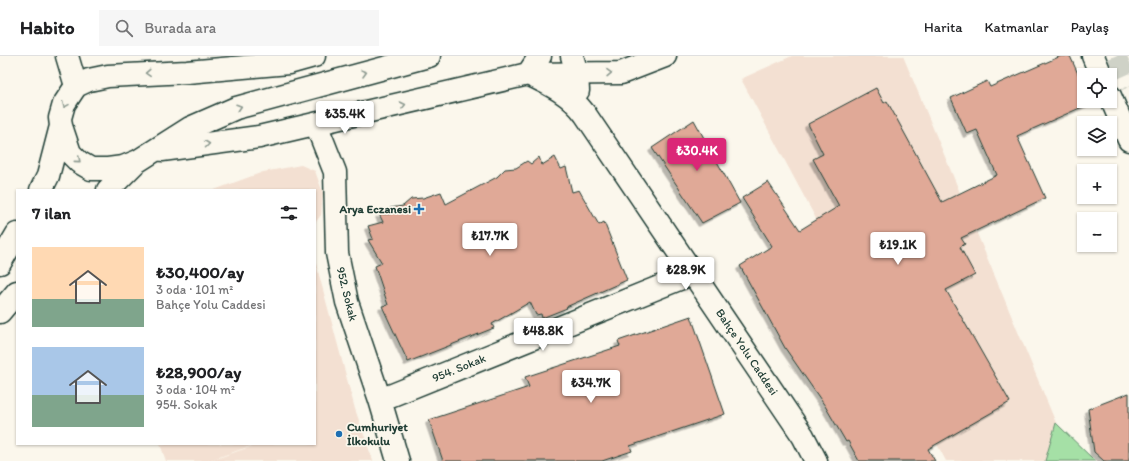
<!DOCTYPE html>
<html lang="tr">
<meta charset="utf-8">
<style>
:root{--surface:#fff;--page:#f6f6f6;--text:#202124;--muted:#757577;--line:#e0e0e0;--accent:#db2777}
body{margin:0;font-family:Itim,sans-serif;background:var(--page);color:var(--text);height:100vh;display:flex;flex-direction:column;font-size:15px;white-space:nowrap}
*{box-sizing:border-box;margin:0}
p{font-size:13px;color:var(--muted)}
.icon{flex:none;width:22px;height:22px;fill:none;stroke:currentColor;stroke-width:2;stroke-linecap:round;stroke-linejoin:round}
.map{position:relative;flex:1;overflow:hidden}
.panel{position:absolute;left:16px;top:133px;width:300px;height:256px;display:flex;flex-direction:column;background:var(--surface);border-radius:0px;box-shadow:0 1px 3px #0004}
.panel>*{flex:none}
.tools{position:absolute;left:1077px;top:12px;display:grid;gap:8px}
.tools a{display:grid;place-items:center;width:40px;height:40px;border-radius:0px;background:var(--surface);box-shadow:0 1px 3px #0004;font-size:20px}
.price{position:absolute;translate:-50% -34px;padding:0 9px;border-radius:4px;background:#fff;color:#222;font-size:13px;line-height:26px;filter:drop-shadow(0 1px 2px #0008)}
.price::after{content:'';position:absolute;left:50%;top:24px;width:12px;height:9px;margin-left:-6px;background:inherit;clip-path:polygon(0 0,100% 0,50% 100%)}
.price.selected{background:var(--accent);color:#fff}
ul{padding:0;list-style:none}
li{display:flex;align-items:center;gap:12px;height:100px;padding:0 16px}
li span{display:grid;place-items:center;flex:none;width:112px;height:80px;border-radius:0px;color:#555}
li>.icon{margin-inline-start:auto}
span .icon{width:48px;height:48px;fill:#fffc;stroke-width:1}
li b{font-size:17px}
h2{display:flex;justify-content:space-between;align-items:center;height:48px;padding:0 16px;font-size:17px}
header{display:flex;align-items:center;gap:24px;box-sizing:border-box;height:56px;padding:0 20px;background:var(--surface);border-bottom:1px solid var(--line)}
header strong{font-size:19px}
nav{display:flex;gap:22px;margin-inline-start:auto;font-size:14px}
.search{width:280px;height:36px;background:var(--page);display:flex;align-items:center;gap:10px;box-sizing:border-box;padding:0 14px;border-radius:0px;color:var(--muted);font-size:15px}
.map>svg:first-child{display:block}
.built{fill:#f3e0d2}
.green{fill:#a5e0a6;stroke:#628e6d}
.building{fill:#e0a997;stroke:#1f3d34;filter:url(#shadow)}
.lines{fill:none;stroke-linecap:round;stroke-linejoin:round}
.primary-tunnel{stroke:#cfd2c7;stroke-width:22;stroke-dasharray:22 11;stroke-linecap:butt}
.minor-casing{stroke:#1f3d34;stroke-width:25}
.tertiary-casing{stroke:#1f3d34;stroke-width:25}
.secondary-casing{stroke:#1f3d34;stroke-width:25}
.primary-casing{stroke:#1f3d34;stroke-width:25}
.minor{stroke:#fbf7ec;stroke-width:22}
.tertiary{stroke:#fbf7ec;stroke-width:22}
.secondary{stroke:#fbf7ec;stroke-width:22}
.primary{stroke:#fbf7ec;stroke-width:22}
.oneway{stroke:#8d9a90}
.poi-dot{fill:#1f6fb2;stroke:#fbf7ec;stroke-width:1.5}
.labels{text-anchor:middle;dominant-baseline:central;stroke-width:3.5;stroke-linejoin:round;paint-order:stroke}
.poi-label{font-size:12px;font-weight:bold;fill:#1f3d34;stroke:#fbf7ec;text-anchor:end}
.street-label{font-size:12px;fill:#1f3d34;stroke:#fbf7ec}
</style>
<header>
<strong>Habito</strong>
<div class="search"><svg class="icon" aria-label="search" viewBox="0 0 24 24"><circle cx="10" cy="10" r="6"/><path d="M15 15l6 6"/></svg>Burada ara</div>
<nav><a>Harita</a><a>Katmanlar</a><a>Paylaş</a></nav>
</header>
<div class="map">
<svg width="1129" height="405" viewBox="0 0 1129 405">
<defs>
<filter id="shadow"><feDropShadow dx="-3.5" dy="3.5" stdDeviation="0" flood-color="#0004"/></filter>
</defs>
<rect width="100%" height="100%" fill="#fbf7ec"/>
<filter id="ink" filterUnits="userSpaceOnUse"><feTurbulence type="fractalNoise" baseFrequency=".025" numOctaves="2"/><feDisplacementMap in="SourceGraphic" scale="8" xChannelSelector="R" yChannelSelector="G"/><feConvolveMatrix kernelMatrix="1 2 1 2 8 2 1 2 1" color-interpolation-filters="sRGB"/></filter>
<g filter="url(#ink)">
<path class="built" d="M792,0H903L1056,367L1045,405H946L741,23Z
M301,109L315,115L323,137L321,159L315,167V134H214L263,116Z
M315,204L355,353L373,405H210L258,388H315Z
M160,388H256L208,405H166Z"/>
<path class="green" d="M1056,367L1095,405H1045Z"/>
<path class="building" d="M1061,0H1070L1084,31V45H1090L1091,47L1017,80L1045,142L961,182L965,188L960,191L975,219L946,234L1010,346L928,393L935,405H859L848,385L846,386L825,350L785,292L740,210L772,190L742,142L768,126L800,174L839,150L813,103L823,98L808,68L876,32L884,47L887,45L942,146L997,119L977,74L967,78L951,42L987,25L990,31Z
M694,64L740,147L702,167L652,92Z
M539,101L542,109L555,101L561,113L566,111L572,136L579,134L599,169L604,166L627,224L566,251L567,252L542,262L541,258L536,259L530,246L492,268L494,272L408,306L382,250L388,249L375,210L382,207L368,184L373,183L368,170L383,166L379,158H390V152L403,150L411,143L423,142L441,136L446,148L497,121L505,113L516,112L527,105L531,108Z
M691,260L725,358L630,390L632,395L602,405H443L429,364L529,331L525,321L620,290L618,285Z
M1129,337V405H1104L1094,396L1088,353Z"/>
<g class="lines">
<path class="primary-tunnel" d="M1115,0L1129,31"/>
<defs>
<path id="minor" d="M316,68L335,116L337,197L347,246L380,344L398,405
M380,344L694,217"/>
<path id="tertiary" d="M67,0L76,30"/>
<path id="secondary" d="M572,0L577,17L578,35
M528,18C550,28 571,39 585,58L803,380L816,405
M61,70L70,97L79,106L91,113H108L123,111L138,105L190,72L236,52L429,0
M162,94L259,81L528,18L540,0
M41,134L48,120L61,70L60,62L64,48L76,30L89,24L108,20L187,16L289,7L314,0
M108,134L135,107
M0,207L17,178
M0,256L17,236"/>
<path id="primary" d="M1093,0L1101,19
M528,18L621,17L665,0
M1110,40L1129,84"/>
</defs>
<use href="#minor" class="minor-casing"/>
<use href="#tertiary" class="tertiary-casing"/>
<use href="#secondary" class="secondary-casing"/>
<use href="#primary" class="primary-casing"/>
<use href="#minor" class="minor"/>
<use href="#tertiary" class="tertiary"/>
<use href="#secondary" class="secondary"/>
<use href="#primary" class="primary"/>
</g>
<defs><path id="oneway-chevron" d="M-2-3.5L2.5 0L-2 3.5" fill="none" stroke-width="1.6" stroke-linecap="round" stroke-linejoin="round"/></defs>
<g class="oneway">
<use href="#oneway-chevron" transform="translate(148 17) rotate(177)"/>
<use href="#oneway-chevron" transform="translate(364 17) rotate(-15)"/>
<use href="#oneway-chevron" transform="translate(609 17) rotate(-1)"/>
<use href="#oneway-chevron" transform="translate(65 49) rotate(114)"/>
<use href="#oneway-chevron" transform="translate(403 49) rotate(-14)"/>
<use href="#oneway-chevron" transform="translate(239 51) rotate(-18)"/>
<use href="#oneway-chevron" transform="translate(207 88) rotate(-7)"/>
<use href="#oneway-chevron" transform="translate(78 104) rotate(40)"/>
</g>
</g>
<g class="poi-dot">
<path d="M417 147h4v4h4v4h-4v4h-4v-4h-4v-4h4z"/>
<circle cx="339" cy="378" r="4"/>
</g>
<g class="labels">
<g class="poi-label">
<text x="411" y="153">Arya Eczanesi</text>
<text x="347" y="371" text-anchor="start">Cumhuriyet<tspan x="347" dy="14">İlkokulu</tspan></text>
</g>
<g class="street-label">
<text transform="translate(347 238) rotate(76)">952. Sokak</text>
<text transform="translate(747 296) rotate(56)">Bahçe Yolu Caddesi</text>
<text transform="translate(459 312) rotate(-22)">954. Sokak</text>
</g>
</g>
</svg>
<div class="tools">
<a><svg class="icon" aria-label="locate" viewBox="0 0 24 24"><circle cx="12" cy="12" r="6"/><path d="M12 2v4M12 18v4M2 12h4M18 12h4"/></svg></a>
<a><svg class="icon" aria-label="layers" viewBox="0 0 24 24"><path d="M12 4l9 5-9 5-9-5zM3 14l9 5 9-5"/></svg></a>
<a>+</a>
<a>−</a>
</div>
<b class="price" style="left:345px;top:79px">₺35.4K</b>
<b class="price selected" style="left:697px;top:116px">₺30.4K</b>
<b class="price" style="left:490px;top:201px">₺17.7K</b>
<b class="price" style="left:898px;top:210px">₺19.1K</b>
<b class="price" style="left:686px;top:235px">₺28.9K</b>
<b class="price" style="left:543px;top:296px">₺48.8K</b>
<b class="price" style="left:591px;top:348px">₺34.7K</b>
<section class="panel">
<h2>7 ilan<svg class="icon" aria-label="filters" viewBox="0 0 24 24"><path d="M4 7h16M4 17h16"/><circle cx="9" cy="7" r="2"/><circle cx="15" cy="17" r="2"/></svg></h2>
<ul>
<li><span style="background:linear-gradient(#ffd9b3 65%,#7fa58c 0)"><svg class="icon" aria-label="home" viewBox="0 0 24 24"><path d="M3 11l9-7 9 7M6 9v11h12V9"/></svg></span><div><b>₺30,400/ay</b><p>3 oda · 101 m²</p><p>Bahçe Yolu Caddesi</p></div></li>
<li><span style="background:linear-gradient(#a9c7e8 60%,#7fa58c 0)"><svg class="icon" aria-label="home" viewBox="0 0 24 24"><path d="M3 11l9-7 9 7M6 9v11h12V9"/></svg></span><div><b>₺28,900/ay</b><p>3 oda · 104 m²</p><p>954. Sokak</p></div></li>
</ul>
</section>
</div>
